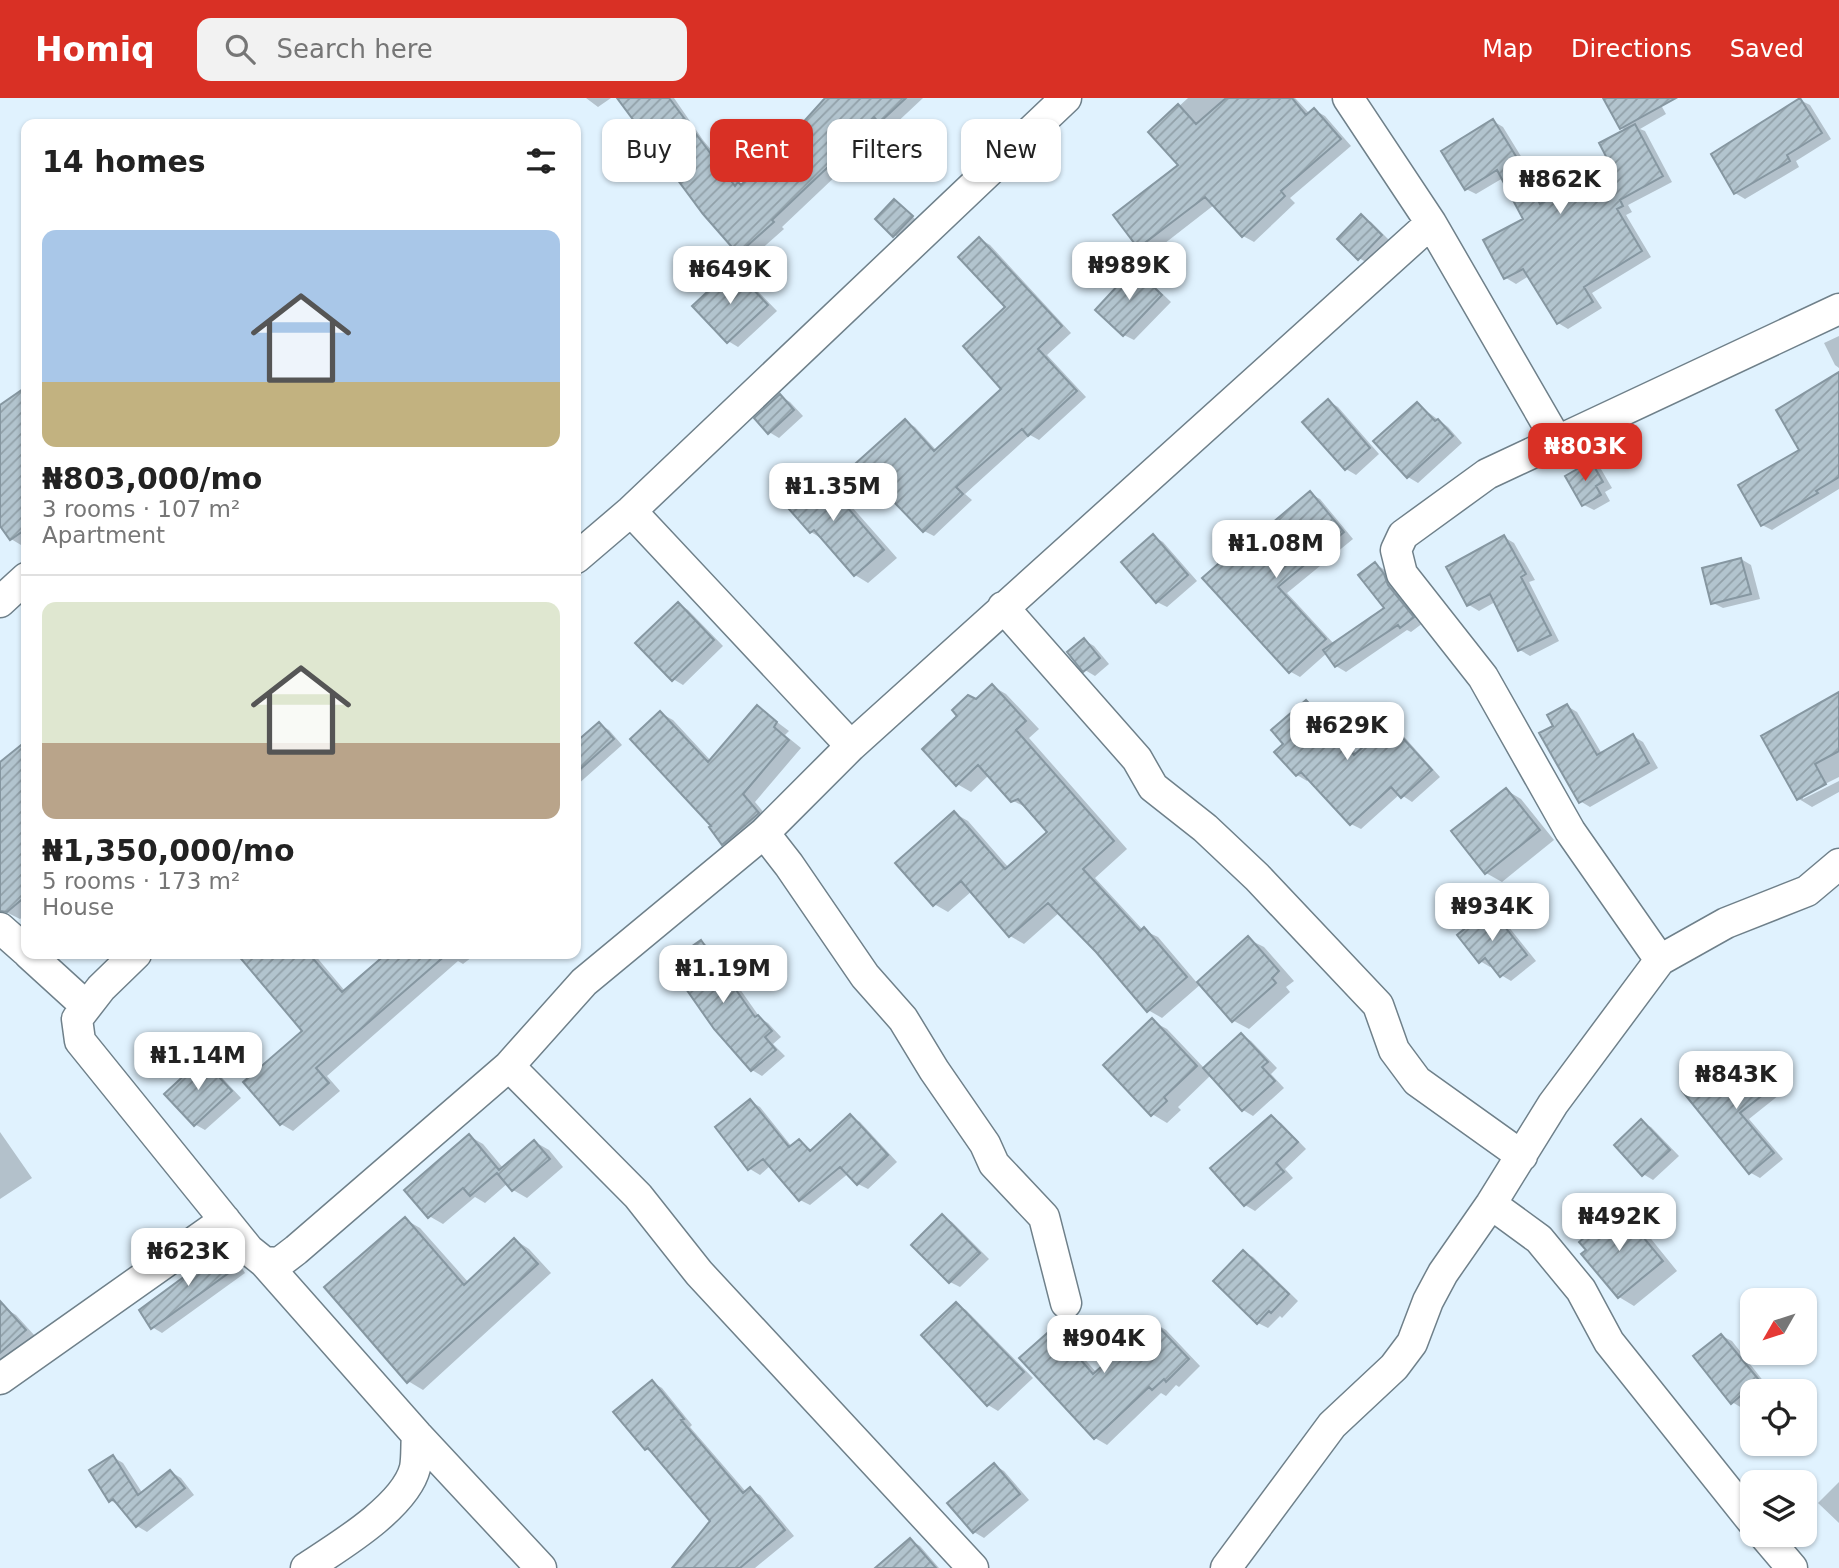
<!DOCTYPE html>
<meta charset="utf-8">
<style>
:root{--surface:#fff;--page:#f2f2f2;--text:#222;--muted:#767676;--line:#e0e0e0;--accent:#d93025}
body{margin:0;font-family:"DejaVu Sans",sans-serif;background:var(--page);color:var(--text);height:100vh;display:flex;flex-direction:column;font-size:26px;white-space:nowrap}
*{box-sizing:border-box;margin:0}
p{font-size:23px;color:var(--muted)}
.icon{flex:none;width:38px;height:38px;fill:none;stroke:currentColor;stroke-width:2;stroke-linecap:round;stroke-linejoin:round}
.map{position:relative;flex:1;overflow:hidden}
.side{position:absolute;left:21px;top:21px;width:560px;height:840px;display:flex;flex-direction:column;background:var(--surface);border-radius:14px;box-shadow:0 2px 5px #0004}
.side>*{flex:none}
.hud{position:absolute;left:602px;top:21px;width:665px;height:63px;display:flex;gap:14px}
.needle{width:46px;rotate:231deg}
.buttons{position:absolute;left:1740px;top:1190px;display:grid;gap:14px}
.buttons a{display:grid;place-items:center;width:77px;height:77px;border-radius:14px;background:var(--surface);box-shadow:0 2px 5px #0004;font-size:35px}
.price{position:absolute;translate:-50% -60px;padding:0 16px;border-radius:14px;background:#fff;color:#222;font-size:23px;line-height:46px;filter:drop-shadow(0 2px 4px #0008)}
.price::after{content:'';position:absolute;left:50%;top:42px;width:21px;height:16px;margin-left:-10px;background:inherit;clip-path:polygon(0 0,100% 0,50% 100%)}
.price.current{background:var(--accent);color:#fff}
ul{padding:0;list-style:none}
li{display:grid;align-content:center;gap:14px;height:371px;padding:0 21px}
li+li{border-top:2px solid var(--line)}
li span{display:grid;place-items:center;height:217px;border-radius:14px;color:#555}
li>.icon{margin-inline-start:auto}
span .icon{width:126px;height:126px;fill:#fffc;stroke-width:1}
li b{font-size:30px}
h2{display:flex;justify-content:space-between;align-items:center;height:84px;padding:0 21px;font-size:30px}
.tag{padding:0 24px;border-radius:14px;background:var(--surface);box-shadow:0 2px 5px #0004;font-size:24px;line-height:63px}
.tag.current{background:var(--accent);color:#fff}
header{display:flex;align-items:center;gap:42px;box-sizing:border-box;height:98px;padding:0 35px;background:var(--accent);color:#fff}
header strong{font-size:33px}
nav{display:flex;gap:38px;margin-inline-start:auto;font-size:24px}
.search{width:490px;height:63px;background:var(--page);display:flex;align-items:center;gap:18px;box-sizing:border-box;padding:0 24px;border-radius:14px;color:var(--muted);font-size:26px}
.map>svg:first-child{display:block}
.shadow{fill:#0003}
.building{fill:url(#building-hatch);stroke:#8697a1;stroke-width:2}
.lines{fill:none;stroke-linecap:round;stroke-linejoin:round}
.street-casing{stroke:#6f808a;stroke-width:33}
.street{stroke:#fff;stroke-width:30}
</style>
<header>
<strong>Homiq</strong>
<div class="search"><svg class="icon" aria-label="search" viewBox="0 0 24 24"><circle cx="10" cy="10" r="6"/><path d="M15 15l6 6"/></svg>Search here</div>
<nav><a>Map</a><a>Directions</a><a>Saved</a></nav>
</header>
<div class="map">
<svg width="1839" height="1470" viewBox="0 0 1839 1470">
<defs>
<pattern id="building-hatch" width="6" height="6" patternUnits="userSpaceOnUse" patternTransform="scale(1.75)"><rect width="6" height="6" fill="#b2c4ce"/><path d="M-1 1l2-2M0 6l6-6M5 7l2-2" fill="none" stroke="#91a0a8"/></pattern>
</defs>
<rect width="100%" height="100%" fill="#e0f2fe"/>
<path class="shadow" d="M586,0H611L598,9Z
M619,0H674L703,42L742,89L792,42L831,0H923L891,30L884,26L840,74L782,129L784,131L750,161L739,154L704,115Z
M1188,0H1295L1310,16L1314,12L1325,18L1351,48L1290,100L1295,105L1254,144L1243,138L1214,107L1151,156L1140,149L1115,117L1181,67L1151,34Z
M1605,0H1657L1666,16L1640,31L1645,33L1672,84L1628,107L1632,114L1626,117L1651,159L1592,195L1602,210L1568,231L1558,225L1529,178L1516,186L1506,180L1525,122L1503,80L1476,96L1466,91L1493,23L1503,29L1527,68L1545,105L1612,67L1626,32L1622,30Z
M1800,2L1810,7L1831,41L1796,63L1799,69L1745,101L1735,95Z
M899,105L916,122L899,140L894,137Z
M1361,118L1371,124L1391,144L1369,166L1359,160Z
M980,141L990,147L1071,235L1047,257L1086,299L1039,342L1030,337L965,396L972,402L934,438L924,433L905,323L915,329L937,353L1004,291L1008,209Z
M733,172L743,178L777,213L738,249L728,243Z
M1135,172L1144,178L1171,204L1134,242L1124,237Z
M1839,238V270L1835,267L1824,245Z
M1839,278V391L1772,432L1762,427Z
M26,291V375L19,380L26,391V443L21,447L11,441L0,424V309Z
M780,298L790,304L803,318L779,340L769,334Z
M1328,303L1338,309L1379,356L1356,377L1346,371Z
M1417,306L1448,329L1462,345L1418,385L1408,379Z
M1591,365L1601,371L1612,390L1605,394L1610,403L1594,412L1584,407Z
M816,375L829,383L897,460L868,485L855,477L824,442L811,434Z
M1310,396L1320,401L1353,441L1287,495L1334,546L1387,511L1375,466L1385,472L1423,525L1411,534L1407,532L1346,574L1336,568L1327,555L1300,579L1291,574L1247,448Z
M1153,438L1163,444L1197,483L1167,509L1157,504Z
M1504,439L1514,445L1535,482L1529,484L1559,543L1530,558L1520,552L1495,504L1479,513L1469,507Z
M1741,461L1751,467L1760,501L1723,510L1713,505Z
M679,506L688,512L723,548L683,587L673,581Z
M1084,542L1094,548L1109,566L1095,578L1085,572Z
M992,588L1006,596L1039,631L1029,640L1127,751L1095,780L1143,832L1158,839L1198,886L1248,841L1264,849L1294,883L1286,889L1290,894L1249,931L1234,923L1201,886L1162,920L1148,912L1098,853L1060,814L1024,846L1010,838L972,793L948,814L934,806L954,715L968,723L1009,770L1049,734L1028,710L1013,703L989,677L971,694L957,686L976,603Z
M1839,596V679L1803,697V701L1839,683V694L1812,709L1799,701L1764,639Z
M1306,604L1316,610L1357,656L1389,627L1399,633L1440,679L1412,704L1400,696L1361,731L1351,726L1309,680L1307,683L1297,677L1286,646Z
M1567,608L1577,614L1602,656L1633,638L1643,644L1658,670L1590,709L1580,703L1556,629Z
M757,609L789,633L785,637L801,650L755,704L771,723L736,753L723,745L713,728L660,615L673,622L711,663Z
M599,626L609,632L622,647L576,688V646Z
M26,645V816L20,821L0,811V666Z
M1506,692L1521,701L1554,742L1502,784L1486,775Z
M1490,813L1500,818L1536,863L1511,883L1501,877L1493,867L1490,869L1480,863Z
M702,844L711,850L761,921L768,925L781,939L773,946L785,958L762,978L752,972L715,930Z
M239,856H314L345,893L389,856H476L463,866L458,863L327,978L340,993L293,1033L281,1026L305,933Z
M1152,923L1167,931L1205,971L1242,937L1251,943L1277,970L1271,976L1284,990L1253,1018L1243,1012L1211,977L1178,1009L1181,1012L1167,1025L1152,1016Z
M1758,960L1768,966L1788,990L1749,1021L1783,1061L1760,1080L1751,1075L1698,982L1708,988L1714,996Z
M202,963L212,969L241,1000L205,1032L196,1027L167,996Z
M750,1003L760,1009L792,1049L799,1043L813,1053L850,1018L860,1024L897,1064L868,1091L858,1086L849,1075L810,1107L800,1102L771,1067L760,1077L750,1071L717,1029Z
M1271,1020L1281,1025L1306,1051L1285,1071L1293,1080L1255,1113L1245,1107Z
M1641,1024L1651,1029L1679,1058L1653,1082L1643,1076Z
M0,1034L32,1080L0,1101Z
M469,1038L483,1046L504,1071L535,1044L549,1052L563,1069L527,1100L513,1092L508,1085L485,1105L475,1099L443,1126L429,1118Z
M1619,1112L1635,1121L1677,1173L1634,1208L1619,1199Z
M942,1118L952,1124L989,1161L960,1189L950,1184Z
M406,1122L420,1130L469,1185L515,1142L529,1151L551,1175L423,1292L408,1283Z
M224,1152L234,1158L245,1175L162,1235L152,1229Z
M1243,1154L1253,1159L1298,1203L1282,1220L1280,1218L1268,1230L1258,1225Z
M956,1206L966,1212L1033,1280L998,1313L988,1307Z
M6,1211L16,1217L35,1238L0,1269V1216Z
M1154,1225L1166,1232L1200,1268L1179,1289L1176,1287L1166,1298L1161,1295L1107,1347L1095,1340L1053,1232L1065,1239L1097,1275Z
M1722,1238L1732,1243L1768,1289L1762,1293H1752V1302L1742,1310L1732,1304Z
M652,1284L662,1290L692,1327L690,1329L747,1395L750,1392L760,1397L794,1438L755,1470H674L713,1423L656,1357L646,1351Z
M113,1359L123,1365L143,1396L171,1374L181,1380L194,1397L147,1434L137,1428L120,1408L110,1402Z
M994,1367L1004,1373L1029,1402L984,1440L974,1434L950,1405Z
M1839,1384V1425L1818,1405Z
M910,1442L920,1448L939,1470H878Z"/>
<path class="building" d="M617,0H669L735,88L738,84L741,87L789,42L788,41L825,0H906L879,25L874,19L829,68L772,122L774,124L738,156L703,116Z
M1226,0H1292L1306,17L1314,10L1341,41L1281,93L1285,98L1242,139L1205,99L1138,150L1113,117L1178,67L1148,34L1178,6L1196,26Z
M1603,0H1676L1620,31Z
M1800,0L1822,35L1787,57L1790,63L1734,96L1711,56Z
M1493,21L1517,60L1540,106L1610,66L1599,45L1635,26L1663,78L1620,102L1623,108L1617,111L1642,153L1584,189L1593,204L1557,226L1523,171L1504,181L1483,142L1523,121L1497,72L1465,92L1441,53Z
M894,101L913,118L893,139L875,121Z
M1361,116L1382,137L1358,162L1337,141Z
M979,139L1062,228L1038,251L1077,293L1028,338L1022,331L956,389L963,396L923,434L856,365L905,321L934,353L1001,291L963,248L1005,209L958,159Z
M733,170L768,207L727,245L692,208Z
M1134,170L1162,197L1123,238L1095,212Z
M1839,274V379L1816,393L1818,395L1761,428L1738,387L1799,352L1776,312Z
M26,289V431L10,442L0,428V307Z
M780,296L794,312L768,336L754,320Z
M1328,301L1370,350L1345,372L1302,324Z
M1417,304L1435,323L1438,321L1453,338L1407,380L1373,343Z
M1591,363L1603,384L1596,388L1601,397L1582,408L1565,378Z
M816,373L884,452L854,478L814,432L810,435L781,402Z
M1310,393L1344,434L1278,489L1326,541L1289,575L1202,480L1243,444L1246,447Z
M1153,436L1188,477L1156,505L1121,464Z
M1504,437L1526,476L1521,479L1551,537L1518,553L1490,496L1467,508L1446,469Z
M1741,460L1751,496L1711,506L1702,470Z
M1375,464L1384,476L1388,487L1414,519L1400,530L1398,527L1335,569L1323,552L1384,510L1358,477Z
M678,504L714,542L672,583L635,545Z
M1084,540L1100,560L1083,574L1067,554Z
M992,586L1026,623L1016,632L1114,743L1083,771L1140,833L1144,829L1187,879L1147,914L1096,854L1048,805L1009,839L961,783L933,808L895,765L954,713L1005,771L1047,734L1018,701L1011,704L978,667L956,688L922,651L957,618L952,612L968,597L976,601Z
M1839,594V653L1815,666L1826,686L1797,702L1761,638Z
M1306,602L1354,657L1389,625L1432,672L1401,700L1391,689L1350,727L1301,674L1296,678L1274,654L1283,646L1271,632Z
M1567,606L1597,657L1633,636L1649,665L1579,705L1539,635L1553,628L1547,617Z
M757,607L777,624L774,629L789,642L743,696L759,715L722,747L709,729L711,728L630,641L660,613L708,664Z
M599,624L614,641L576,675V644Z
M26,643V798L7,814L0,813V664Z
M1506,690L1540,732L1485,776L1451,733Z
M1490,810L1527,857L1500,879L1485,860L1479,865L1457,837Z
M1248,838L1279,873L1272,880L1276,885L1232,924L1197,884Z
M701,842L755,919L758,917L772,933L765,939L776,952L751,973L714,931L668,865Z
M237,856H309L342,894L386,856H447L316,970L329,985L280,1027L243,984L302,933Z
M1152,920L1197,968L1164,999L1167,1003L1151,1018L1103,967Z
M1241,935L1268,964L1262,969L1275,983L1242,1013L1203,970Z
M1758,958L1779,984L1740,1015L1774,1055L1749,1076L1682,993L1698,980L1711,996Z
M202,961L232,993L194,1028L164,996Z
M750,1001L789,1049L799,1041L810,1053L850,1016L888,1057L857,1087L840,1069L799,1103L763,1061L748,1072L715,1029Z
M1271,1017L1298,1044L1276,1065L1284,1074L1244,1108L1210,1070Z
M1641,1021L1670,1052L1642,1078L1614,1047Z
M469,1036L499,1072L534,1042L550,1061L512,1093L497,1075L470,1098L463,1090L428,1120L404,1092Z
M1619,1110L1663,1163L1618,1200L1581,1156L1586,1152L1579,1144Z
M942,1116L980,1155L949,1185L911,1147Z
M405,1119L464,1187L514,1140L538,1166L407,1285L324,1189Z
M223,1150L237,1169L151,1231L139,1212Z
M1243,1152L1289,1196L1271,1215L1269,1213L1257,1226L1213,1183Z
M0,1203L26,1232L0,1255Z
M956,1204L1024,1274L987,1308L921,1237Z
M1153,1223L1189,1261L1166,1284L1164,1281L1152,1292L1149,1289L1094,1341L1019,1260L1053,1230L1093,1276Z
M1721,1236L1759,1282L1731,1306L1693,1258Z
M652,1282L684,1321L681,1322L743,1395L750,1389L785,1432L740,1470H672L710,1423L648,1350L645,1352L613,1314Z
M113,1357L138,1397L170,1372L185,1390L136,1429L113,1401L109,1404L89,1372Z
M994,1365L1020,1396L973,1435L947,1405Z
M910,1440L936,1470H875Z"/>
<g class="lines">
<defs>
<path id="street" d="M1348,0L1431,125L1557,343
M631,413L851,648
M576,460L631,413L1066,0
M0,504L26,480
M1003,509L1137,661L1153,689L1205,730L1257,779L1378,907L1394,952L1417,983L1522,1058
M764,735L789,767L865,878L903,921L934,972L985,1046L994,1066L1044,1119L1066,1205
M0,830L26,853
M29,856L86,908
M136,856L101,890L77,921L80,943L249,1152L264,1164L417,1337L541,1470
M1660,862L1570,733L1483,579L1402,476L1396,452L1403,437L1487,376L1839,211
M509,968L638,1098L699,1175L973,1470
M1491,1106L1539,1141L1581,1192L1609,1244L1752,1423
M264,1164L279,1165L296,1152L509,968L584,884L764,735L851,648L1431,125
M0,1281L225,1122
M1764,1437L1792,1470
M306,1470C338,1449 405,1409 415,1370C417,1360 416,1347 417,1337
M1226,1470L1332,1327L1394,1269L1412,1245L1428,1203L1443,1175L1491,1106L1553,1006L1660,862L1726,825L1807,793L1839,766"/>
</defs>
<use href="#street" class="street-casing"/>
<use href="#street" class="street"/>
</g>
</svg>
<div class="buttons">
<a><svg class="needle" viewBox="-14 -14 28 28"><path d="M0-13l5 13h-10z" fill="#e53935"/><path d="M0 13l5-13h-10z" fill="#767676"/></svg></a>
<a><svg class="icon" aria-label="locate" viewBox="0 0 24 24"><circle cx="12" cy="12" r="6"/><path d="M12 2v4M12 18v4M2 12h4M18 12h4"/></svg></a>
<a><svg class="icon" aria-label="layers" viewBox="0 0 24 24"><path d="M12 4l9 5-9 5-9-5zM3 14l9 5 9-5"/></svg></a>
</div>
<b class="price" style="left:1560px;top:118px">₦862K</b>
<b class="price" style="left:1129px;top:204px">₦989K</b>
<b class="price" style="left:730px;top:208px">₦649K</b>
<b class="price current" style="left:1585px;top:385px">₦803K</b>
<b class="price" style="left:833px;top:425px">₦1.35M</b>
<b class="price" style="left:1276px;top:482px">₦1.08M</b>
<b class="price" style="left:1347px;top:664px">₦629K</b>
<b class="price" style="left:1492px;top:845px">₦934K</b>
<b class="price" style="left:723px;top:907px">₦1.19M</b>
<b class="price" style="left:198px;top:994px">₦1.14M</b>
<b class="price" style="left:1736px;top:1013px">₦843K</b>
<b class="price" style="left:1619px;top:1155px">₦492K</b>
<b class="price" style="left:188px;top:1190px">₦623K</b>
<b class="price" style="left:1104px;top:1277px">₦904K</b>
<div class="hud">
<a class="tag">Buy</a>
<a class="tag current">Rent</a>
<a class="tag">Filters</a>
<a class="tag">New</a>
</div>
<section class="side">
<h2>14 homes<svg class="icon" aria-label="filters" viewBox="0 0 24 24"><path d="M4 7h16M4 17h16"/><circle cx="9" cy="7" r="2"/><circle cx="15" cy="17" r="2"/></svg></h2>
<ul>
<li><span style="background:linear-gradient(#a9c7e8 70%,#c2b280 0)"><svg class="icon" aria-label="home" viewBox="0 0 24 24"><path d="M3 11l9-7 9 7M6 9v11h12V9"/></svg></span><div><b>₦803,000/mo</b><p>3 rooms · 107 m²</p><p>Apartment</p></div></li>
<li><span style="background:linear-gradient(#dfe7d0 65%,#b9a48a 0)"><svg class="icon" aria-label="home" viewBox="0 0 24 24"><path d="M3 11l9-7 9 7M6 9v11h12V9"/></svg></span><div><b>₦1,350,000/mo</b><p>5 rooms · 173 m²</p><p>House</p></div></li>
</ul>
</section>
</div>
